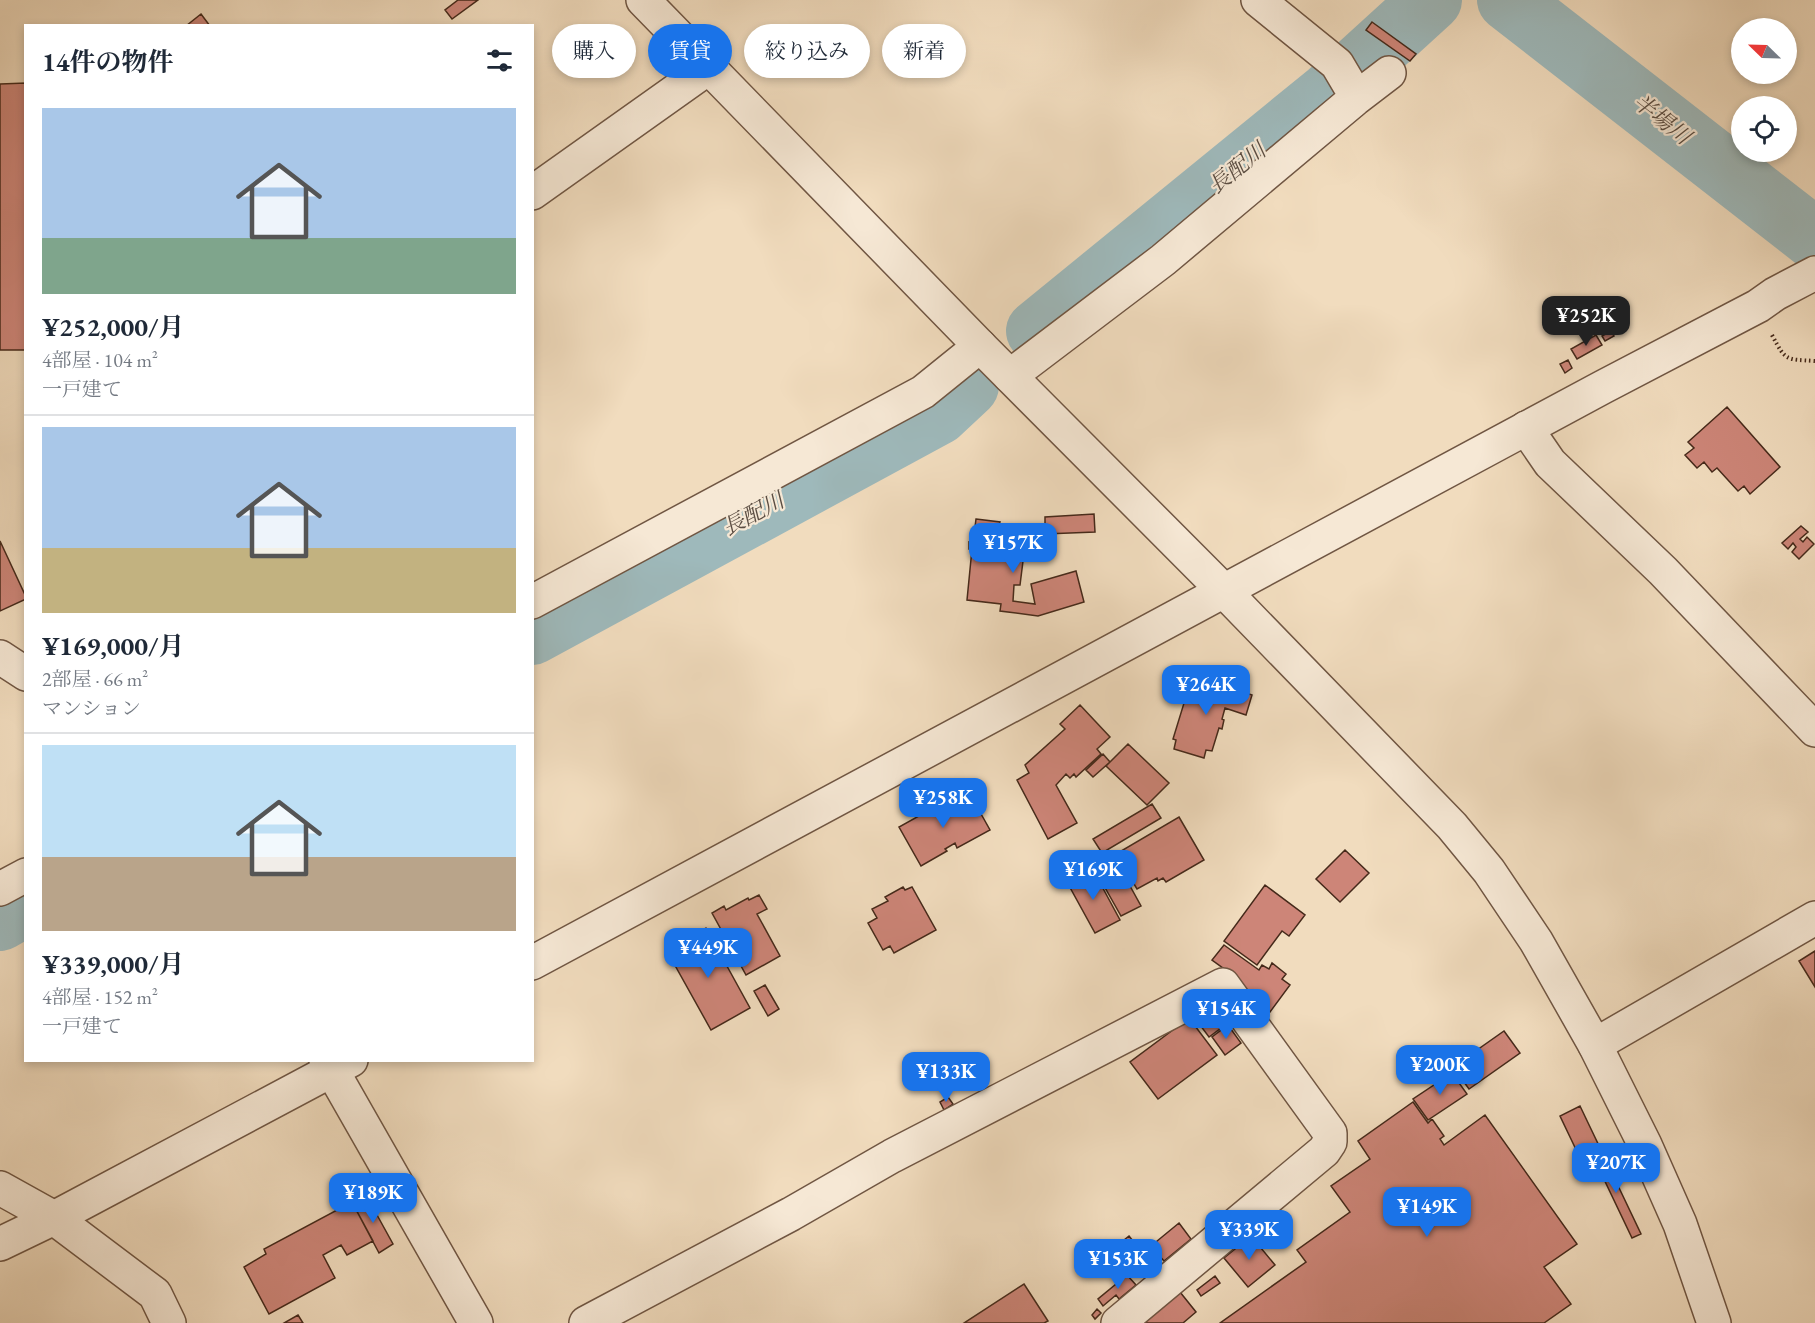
<!DOCTYPE html>
<html lang="ja">
<meta charset="utf-8">
<style>
:root{--surface:#fff;--page:#f2f2f3;--text:#1f2937;--muted:#747a83;--line:#e0e1e3;--accent:#1a73e8}
body{margin:0;font-family:"EB Garamond","Noto Serif JP",serif;background:var(--page);color:var(--text);height:100vh;display:flex;flex-direction:column;font-size:22px;white-space:nowrap}
*{box-sizing:border-box;margin:0}
p{font-size:20px;color:var(--muted)}
.icon{flex:none;width:33px;height:33px;fill:none;stroke:currentColor;stroke-width:2;stroke-linecap:round;stroke-linejoin:round}
.map{position:relative;flex:1;overflow:hidden}
.side{position:absolute;left:24px;top:24px;width:510px;height:1038px;display:flex;flex-direction:column;background:var(--surface);border-radius:0px;box-shadow:0 3px 9px #0003}
.side>*{flex:none}
.top-card{position:absolute;left:552px;top:24px;width:570px;height:54px;display:flex;gap:12px}
.needle{width:39px;rotate:293deg}
.controls{position:absolute;left:1731px;top:18px;display:grid;gap:12px}
.controls a{display:grid;place-items:center;width:66px;height:66px;border-radius:50%;background:var(--surface);box-shadow:0 3px 9px #0003;font-size:30px}
.price{position:absolute;translate:-50% -51px;padding:0 14px;border-radius:12px;background:var(--accent);color:#fff;font-size:20px;line-height:39px;filter:drop-shadow(0 2px 3px #0008)}
.price::after{content:'';position:absolute;left:50%;top:36px;width:18px;height:14px;margin-left:-9px;background:inherit;clip-path:polygon(0 0,100% 0,50% 100%)}
.price.current{background:#222;color:#fff}
ul{padding:0;list-style:none}
li{display:grid;align-content:center;gap:12px;height:318px;padding:0 18px}
li+li{border-top:2px solid var(--line)}
li span{display:grid;place-items:center;height:186px;border-radius:0px;color:#555}
li>.icon{margin-inline-start:auto}
span .icon{width:108px;height:108px;fill:#fffc;stroke-width:1}
li b{font-size:26px}
h2{display:flex;justify-content:space-between;align-items:center;height:72px;padding:0 18px;font-size:26px}
.tag{padding:0 21px;border-radius:27px;background:var(--surface);box-shadow:0 3px 9px #0003;font-size:21px;line-height:54px}
.tag.current{background:var(--accent);color:#fff}
.map>svg:first-child{display:block}
.lines{fill:none;stroke-linecap:round;stroke-linejoin:round}
.river{stroke:#9eb9bb;stroke-width:62}
.building{fill:#cd8578;stroke:#45291a;stroke-width:1.5}
.minor-casing{stroke:#705643;stroke-width:36}
.tertiary-casing{stroke:#705643;stroke-width:36}
.path{stroke:#45291a;stroke-width:4;stroke-dasharray:1.5 3;stroke-linecap:butt}
.minor{stroke:#f6e8d5;stroke-width:33}
.tertiary{stroke:#f6e8d5;stroke-width:33}
.labels{text-anchor:middle;dominant-baseline:central;stroke-width:4.5;stroke-linejoin:round;paint-order:stroke}
.water-label{font-size:22px;font-style:italic;fill:#5b4d42;stroke:#f6e8d5}
</style>
<div class="map">
<svg width="1815" height="1323" viewBox="0 0 1815 1323">
<rect width="100%" height="100%" fill="#f1dcbe"/>
<filter id="stains"><feTurbulence type="fractalNoise" baseFrequency=".00333" numOctaves="4"/><feColorMatrix values="0 0 0 0 .2 0 0 0 0 .09 0 0 0 0 .02 0 0 0 .5 -.17"/></filter>
<radialGradient id="worn" r=".72"><stop offset=".6" stop-color="#630" stop-opacity="0"/><stop offset="1" stop-color="#630" stop-opacity=".3"/></radialGradient>
<g class="lines">
<path class="river" d="M1508,0L1815,239
M1037,331L1329,93L1431,0
M532,634L938,414L968,386
M0,920L26,905"/>
</g>
<path class="building" d="M458,0H478L452,19L445,10Z
M201,14L210,26H186Z
M1372,22L1416,54L1410,61L1366,30Z
M26,83V350H0V84Z
M1611,331L1614,336L1605,341L1602,336Z
M1596,335L1602,345L1577,359L1571,349Z
M1568,360L1572,368L1565,373L1560,364Z
M1727,407L1780,467L1750,494L1744,486L1738,491L1717,468L1712,472L1704,462L1697,468L1685,455L1694,448L1688,442Z
M1094,514L1095,532L1045,534V517Z
M976,519L1000,522L999,525L1021,527L1019,552L1024,553L1020,585H1014L1013,601L1035,604L1031,584L1076,571L1084,602L1038,616L1000,611L1001,604L967,600L972,549H969V542L973,543Z
M1801,526L1808,532L1800,539L1803,542L1807,537L1814,544L1799,559L1792,552L1796,547L1793,543L1788,549L1782,543Z
M0,541L26,597V599L0,611Z
M1197,677L1252,695L1246,715L1225,708L1222,719L1224,720L1222,729L1219,728L1212,751L1206,750L1204,758L1174,749L1176,740L1173,739L1188,690L1193,691Z
M1080,705L1110,737L1097,749L1101,754L1076,777L1074,774L1070,778L1066,774L1056,785L1077,823L1048,839L1017,780L1029,773L1025,765L1065,729L1060,724Z
M1128,744L1169,783L1147,805L1106,766Z
M1103,754L1110,762L1093,777L1086,770Z
M960,793L969,810L976,805L990,830L957,848L955,843L945,849L947,851L921,866L899,827Z
M1152,804L1161,818L1102,853L1093,839Z
M1179,817L1204,860L1166,882L1163,878L1158,881L1157,878L1137,889L1116,854Z
M1345,850L1369,873L1340,902L1316,879Z
M1114,857L1141,906L1121,916L1094,868Z
M1092,868L1120,920L1095,933L1067,882Z
M1265,885L1305,915L1289,936L1282,931L1257,965L1224,941Z
M903,887L905,890L912,887L936,930L894,953L890,946L883,950L868,923L877,918L872,909L888,901L885,897Z
M759,895L767,909L757,914L780,956L746,975L712,913L724,906L726,910L748,898L749,900Z
M706,928L750,1008L711,1030L667,951Z
M1224,945L1259,970L1262,965L1269,969L1272,963L1286,974L1282,979L1290,985L1270,1012L1233,985L1238,979L1212,960Z
M1815,951V987L1799,961Z
M765,985L779,1009L768,1016L754,991Z
M1206,1009L1221,1028L1209,1037L1194,1017Z
M1189,1018L1217,1055L1158,1099L1130,1062Z
M1228,1025L1241,1043L1225,1055L1212,1037Z
M1504,1031L1520,1053L1469,1089L1453,1067Z
M1452,1073L1467,1094L1428,1120L1413,1099Z
M948,1097L953,1104L944,1110L940,1102Z
M1413,1102L1428,1123L1432,1119L1444,1136L1440,1139L1444,1145L1485,1115L1577,1244L1544,1267L1571,1304L1544,1323H1220L1306,1262L1297,1250L1350,1212L1331,1186L1370,1159L1358,1141Z
M1580,1106L1601,1150L1581,1160L1560,1116Z
M1601,1150L1641,1234L1632,1238L1592,1154Z
M366,1195L393,1244L379,1253L352,1202Z
M352,1202L373,1241L347,1255L341,1245L323,1255L335,1278L269,1314L244,1267L266,1254L264,1249Z
M1179,1223L1191,1239L1164,1261L1151,1246Z
M1129,1236L1140,1250L1125,1262L1114,1248Z
M1251,1236L1275,1265L1248,1287L1224,1258Z
M1127,1275L1136,1285L1119,1299L1116,1295L1103,1306L1098,1299Z
M1215,1276L1220,1283L1201,1296L1197,1290Z
M1024,1284L1048,1321L1044,1323H964Z
M1180,1292L1196,1312L1183,1323H1147L1145,1321Z
M1097,1309L1101,1313L1095,1319L1092,1315Z
M298,1315L303,1323H284Z"/>
<g class="lines">
<defs>
<path id="minor" d="M1258,0L1337,64L1353,91L1355,99
M532,193L708,68
M1010,376L1163,260L1355,99L1389,73
M1526,428L1550,463L1663,571L1815,730
M532,602L923,392L980,346
M0,657L26,674
M0,889L26,875
M1595,1045L1815,918
M326,1060L476,1323
M0,1188L54,1218L155,1294L169,1323
M586,1323L791,1214L892,1156L1223,985L1330,1133V1142L1324,1151L1118,1323"/>
<path id="tertiary" d="M643,0L980,346L1224,591L1452,826L1489,871L1536,941L1595,1045L1645,1145L1680,1224L1714,1323
M532,963L1603,387L1758,306L1775,294L1815,273
M0,1244L54,1218L351,1060"/>
</defs>
<use href="#minor" class="minor-casing"/>
<use href="#tertiary" class="tertiary-casing"/>
<path class="path" d="M1772,335C1786,362 1786,359 1815,361"/>
<use href="#minor" class="minor"/>
<use href="#tertiary" class="tertiary"/>
</g>
<g class="labels">
<g class="water-label">
<text transform="translate(1662 119) rotate(38)">半場川</text>
<text transform="translate(1237 168) rotate(-39)">長配川</text>
<text transform="translate(753 514) rotate(-28)">長配川</text>
</g>
</g>
<rect width="100%" height="100%" filter="url(#stains)"/>
<rect width="100%" height="100%" fill="url(#worn)"/>
</svg>
<div class="controls">
<a><svg class="needle" viewBox="-14 -14 28 28"><path d="M0-13l5 13h-10z" fill="#e53935"/><path d="M0 13l5-13h-10z" fill="#747a83"/></svg></a>
<a><svg class="icon" aria-label="locate" viewBox="0 0 24 24"><circle cx="12" cy="12" r="6"/><path d="M12 2v4M12 18v4M2 12h4M18 12h4"/></svg></a>
</div>
<b class="price current" style="left:1586px;top:347px">¥252K</b>
<b class="price" style="left:1013px;top:574px">¥157K</b>
<b class="price" style="left:1206px;top:716px">¥264K</b>
<b class="price" style="left:943px;top:829px">¥258K</b>
<b class="price" style="left:1093px;top:901px">¥169K</b>
<b class="price" style="left:708px;top:979px">¥449K</b>
<b class="price" style="left:1226px;top:1040px">¥154K</b>
<b class="price" style="left:1440px;top:1096px">¥200K</b>
<b class="price" style="left:946px;top:1103px">¥133K</b>
<b class="price" style="left:1616px;top:1194px">¥207K</b>
<b class="price" style="left:373px;top:1224px">¥189K</b>
<b class="price" style="left:1427px;top:1238px">¥149K</b>
<b class="price" style="left:1249px;top:1261px">¥339K</b>
<b class="price" style="left:1118px;top:1290px">¥153K</b>
<div class="top-card">
<a class="tag">購入</a>
<a class="tag current">賃貸</a>
<a class="tag">絞り込み</a>
<a class="tag">新着</a>
</div>
<section class="side">
<h2>14件の物件<svg class="icon" aria-label="filters" viewBox="0 0 24 24"><path d="M4 7h16M4 17h16"/><circle cx="9" cy="7" r="2"/><circle cx="15" cy="17" r="2"/></svg></h2>
<ul>
<li><span style="background:linear-gradient(#a9c7e8 70%,#7fa58c 0)"><svg class="icon" aria-label="home" viewBox="0 0 24 24"><path d="M3 11l9-7 9 7M6 9v11h12V9"/></svg></span><div><b>¥252,000/月</b><p>4部屋 · 104 m²</p><p>一戸建て</p></div></li>
<li><span style="background:linear-gradient(#a9c7e8 65%,#c2b280 0)"><svg class="icon" aria-label="home" viewBox="0 0 24 24"><path d="M3 11l9-7 9 7M6 9v11h12V9"/></svg></span><div><b>¥169,000/月</b><p>2部屋 · 66 m²</p><p>マンション</p></div></li>
<li><span style="background:linear-gradient(#bfe0f5 60%,#b9a48a 0)"><svg class="icon" aria-label="home" viewBox="0 0 24 24"><path d="M3 11l9-7 9 7M6 9v11h12V9"/></svg></span><div><b>¥339,000/月</b><p>4部屋 · 152 m²</p><p>一戸建て</p></div></li>
</ul>
</section>
</div>
